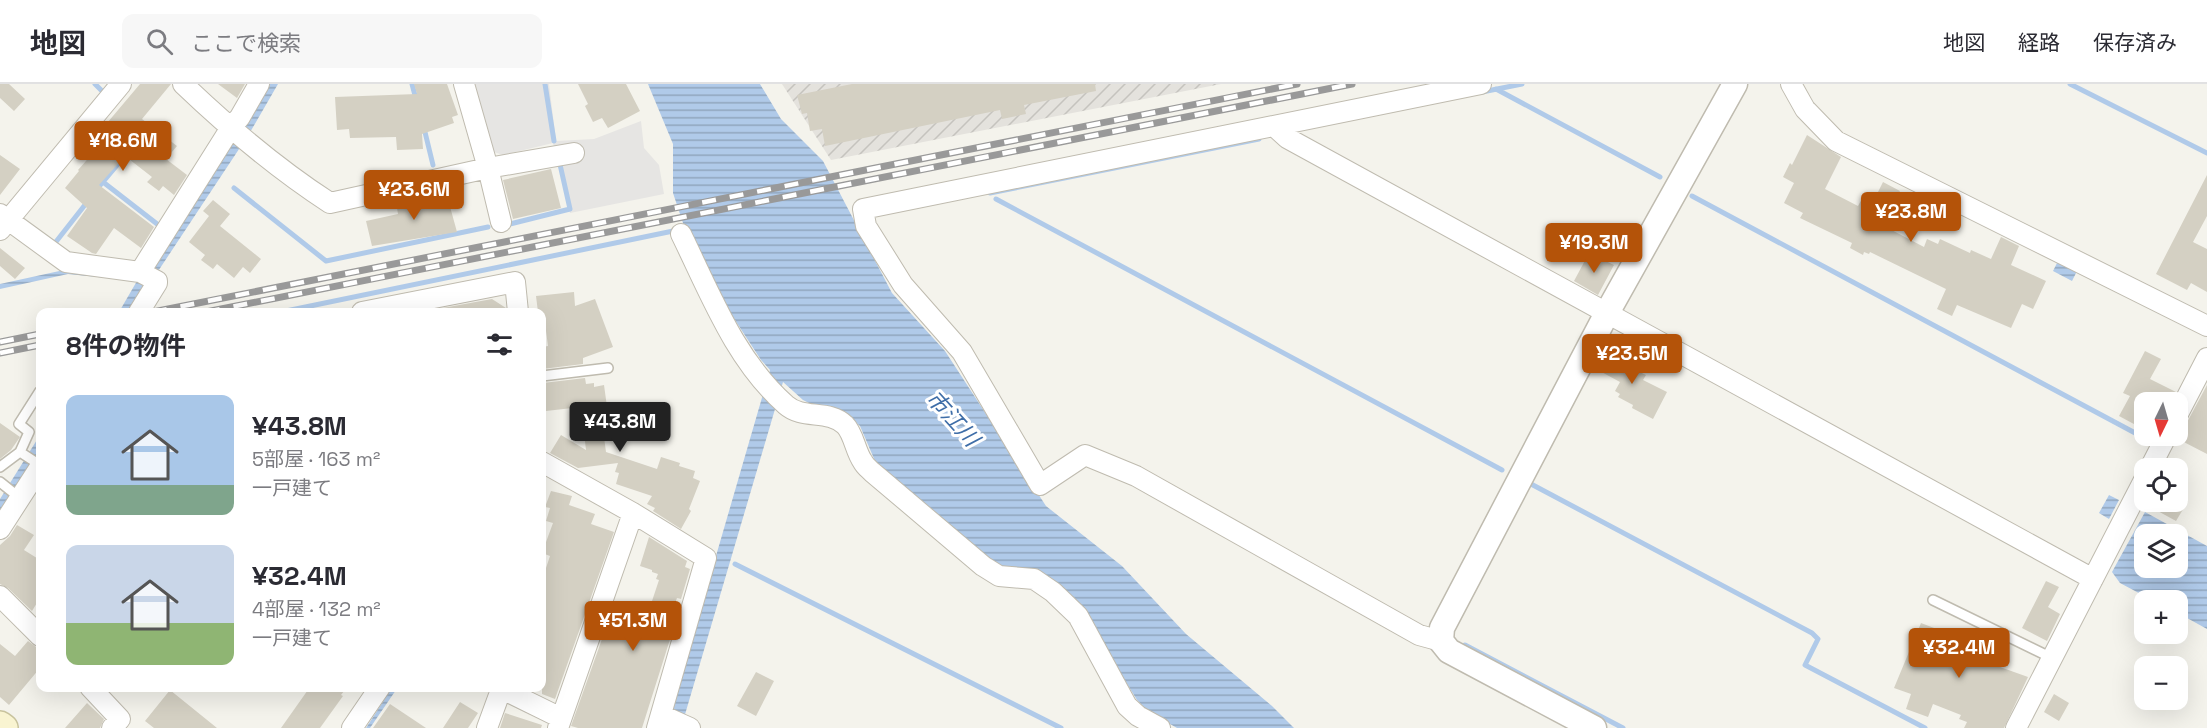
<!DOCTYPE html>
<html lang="ja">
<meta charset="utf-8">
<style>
:root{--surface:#fff;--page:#f7f7f7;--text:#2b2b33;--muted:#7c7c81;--line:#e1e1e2;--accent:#b45309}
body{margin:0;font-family:"Space Grotesk","Noto Sans JP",sans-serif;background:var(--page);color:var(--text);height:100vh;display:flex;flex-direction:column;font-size:22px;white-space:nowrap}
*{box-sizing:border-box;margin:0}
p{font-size:20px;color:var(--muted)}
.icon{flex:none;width:33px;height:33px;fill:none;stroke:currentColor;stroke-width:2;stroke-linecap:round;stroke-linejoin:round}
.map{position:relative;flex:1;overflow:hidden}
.sheet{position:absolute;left:36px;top:224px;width:510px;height:384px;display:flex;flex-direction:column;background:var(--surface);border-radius:12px;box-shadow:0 6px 24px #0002}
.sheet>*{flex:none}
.needle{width:39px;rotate:185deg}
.fabs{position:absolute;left:2134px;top:308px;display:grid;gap:12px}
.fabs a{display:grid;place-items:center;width:54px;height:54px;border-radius:12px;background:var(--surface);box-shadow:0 6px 24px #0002;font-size:30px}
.price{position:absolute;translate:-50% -51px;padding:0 14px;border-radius:6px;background:var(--accent);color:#fff;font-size:20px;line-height:39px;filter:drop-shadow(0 2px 3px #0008)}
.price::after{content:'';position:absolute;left:50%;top:36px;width:18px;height:14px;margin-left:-9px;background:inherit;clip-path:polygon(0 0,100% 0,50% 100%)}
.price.selected{background:#222;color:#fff}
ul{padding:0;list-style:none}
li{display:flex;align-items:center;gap:18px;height:150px;padding:0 30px}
li span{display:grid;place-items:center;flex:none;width:168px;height:120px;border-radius:12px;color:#555}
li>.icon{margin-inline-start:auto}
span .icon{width:72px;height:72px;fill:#fffc;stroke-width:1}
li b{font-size:26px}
h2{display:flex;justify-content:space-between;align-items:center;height:72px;padding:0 30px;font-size:26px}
header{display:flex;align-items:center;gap:36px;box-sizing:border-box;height:84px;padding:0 30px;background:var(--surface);border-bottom:2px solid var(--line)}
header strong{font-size:28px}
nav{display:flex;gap:33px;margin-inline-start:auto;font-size:21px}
.search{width:420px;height:54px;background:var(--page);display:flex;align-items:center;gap:15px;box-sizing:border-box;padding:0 21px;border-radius:12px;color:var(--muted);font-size:22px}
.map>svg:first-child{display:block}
.industrial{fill:url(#industrial-furrows)}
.parking{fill:#e6e5e3}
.water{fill:url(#water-rules);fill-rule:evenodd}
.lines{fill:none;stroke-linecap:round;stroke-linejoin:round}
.stream{stroke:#b0cae9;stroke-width:5}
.building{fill:#d4d0c3}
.service-casing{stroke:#bfbbaf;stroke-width:12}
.minor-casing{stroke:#bfbbaf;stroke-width:22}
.tertiary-casing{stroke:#bfbbaf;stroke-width:27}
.secondary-casing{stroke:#c8c39d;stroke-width:30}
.service{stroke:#fff;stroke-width:9}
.minor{stroke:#fff;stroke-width:20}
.tertiary{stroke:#fff;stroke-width:24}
.secondary{stroke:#f9f4d1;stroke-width:27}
.rail-casing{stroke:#999;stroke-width:7}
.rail{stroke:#fff;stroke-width:4.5;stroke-dasharray:14;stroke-linecap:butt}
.labels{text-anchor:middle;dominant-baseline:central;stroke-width:6;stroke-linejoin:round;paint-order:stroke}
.water-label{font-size:22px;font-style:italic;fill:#3f6ea8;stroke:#fff}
</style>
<header>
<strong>地図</strong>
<div class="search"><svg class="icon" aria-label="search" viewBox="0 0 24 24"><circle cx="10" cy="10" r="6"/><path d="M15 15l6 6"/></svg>ここで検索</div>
<nav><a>地図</a><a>経路</a><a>保存済み</a></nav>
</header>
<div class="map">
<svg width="2207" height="644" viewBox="0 0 2207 644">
<defs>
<pattern id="industrial-furrows" width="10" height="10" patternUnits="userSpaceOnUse" patternTransform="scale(1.5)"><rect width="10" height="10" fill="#e4e2dd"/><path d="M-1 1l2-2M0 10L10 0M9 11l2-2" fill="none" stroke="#c5c3be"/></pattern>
<pattern id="water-rules" width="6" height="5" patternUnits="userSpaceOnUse" patternTransform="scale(1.5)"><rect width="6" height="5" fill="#b0cae9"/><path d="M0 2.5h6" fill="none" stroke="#91a6be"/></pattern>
</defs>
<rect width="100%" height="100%" fill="#f4f3ec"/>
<path class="industrial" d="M782,0H1221L831,76Z"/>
<path class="parking" d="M472,0H549L556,57L594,55L641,37L644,64L659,81L664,110L570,129L553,59L503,71L491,67Z"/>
<path class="water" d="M266,0H278L249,50L131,228H119L137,197L68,190L0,205V200L64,186L141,193Z
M648,0H760L781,35L823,77L892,209L945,267L1046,422L1122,482L1186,550L1272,622L1294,644H1177L1149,628L1137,616L1084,530L1009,485L992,478L875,377L860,342L843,327L815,322L803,316L783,298L681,644H666L770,286L761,276L731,230L685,145L673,109V60Z
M2058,177L2077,187L2072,197L2053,187Z
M40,351V370L0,434V415Z
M2109,411L2119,416L2109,435L2099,429Z
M2145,428L2207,462V545L2178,529V516H2152L2120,499L2112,488ZM2145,450H2178V483H2145Z
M378,603H392L396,606L370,644H366L386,613Z"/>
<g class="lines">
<path class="stream" d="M95,0L104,9
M412,0L416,15
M545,0L554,57
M2070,0L2207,69
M1496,5L1660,93
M1482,8L1522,0
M424,44L433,81
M103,98L161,143
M234,104L326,177L488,143
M97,105L124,73
M990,109L1259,55
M1692,112L2152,358
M996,115L1502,386
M510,140L570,125L559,76
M55,159L88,117
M286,227L678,146
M423,227L424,228
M1531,400L1812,549L1818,555L1805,581L1925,644
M735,480L1061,644
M1465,561L1623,644"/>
</g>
<path class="building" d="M0,0H9L25,15L14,27L0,14Z
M140,0H171L142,35L177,62L166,75L187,91L174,111L163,102L159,107L147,98L152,93L125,72L99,101L154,143L141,164L114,144L96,170L92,169L67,152L87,124L65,104L79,87L78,86L93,69L91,68L107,50L102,45Z
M218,0H245L237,14Z
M414,0H447L458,31L452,33L454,39L422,50L423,65L397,66L396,53L350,54L349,45L337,46L335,13L417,10Z
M578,0H626L640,27L608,44L602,34L593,38L585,22L588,20Z
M852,0H1095L1096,7L1024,21L1026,30L1002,35L1000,26L825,62L822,45L810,47L807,29L802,30L797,11Z
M1807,51L1841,73L1825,105L1858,122L1863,113L1873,118L1883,98L1900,107L1882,141L1924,163L1927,155L1938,160L1940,155L1970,169L1971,166L1991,175L2001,153L2019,162L2011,181L2046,197L2033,225L2022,220L2011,244L1957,221L1952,232L1937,225L1946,205L1870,168L1869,170L1864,168L1863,171L1850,164L1852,159L1800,134L1803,129L1784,119L1794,99L1783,93L1790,79L1792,81Z
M0,71L20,85L0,111Z
M551,85L561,124L513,135L503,96Z
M2207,91V132L2193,158L2207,165V208L2191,199L2187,206L2156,190Z
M446,108L457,148L372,162L366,137L398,130L396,118Z
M213,116L230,130L220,142L261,175L250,189L243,183L234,194L217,180L213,185L201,176L205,171L189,158L209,132L203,127Z
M0,164L25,184L15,195L0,182Z
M1589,169L1614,181L1598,211L1574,197Z
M574,208L575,222L595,215L613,263L583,274V280L542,285V263L548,262L544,232L542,233V228H538L536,212Z
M492,215L506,224V228H444L443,224Z
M1606,266L1625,276L1623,280L1646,291L1643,296L1667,308L1653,335L1632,324L1633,321L1618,313L1620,310L1615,307L1620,298L1596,285Z
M2145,267L2161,275L2150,295L2176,308L2171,318H2145V346L2119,332L2130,312L2123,309Z
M585,294L586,300L594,299V303L604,301L608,330L601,331L606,368L657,385L661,373L680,379L679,382L695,387L693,394L700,397L689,425L691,427L681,445L653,427L655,424L647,420L652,412L616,400L619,389L615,388L618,379L578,384L550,369L561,351L586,366L581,323L546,327L543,299Z
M2207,301V370L2178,355Z
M0,339L20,353L11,366L0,375Z
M551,407L572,412L569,421L595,430L591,440L614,448L555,615L542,610V496L550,472L542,469L553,439L546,437L550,424L545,423Z
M2147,417H2188L2176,437L2145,420Z
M17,441L34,451L24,466L40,476V514L32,527L8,504L0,500V461L10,452Z
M649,453L687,477L685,483L690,485L681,515L677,514L665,547L672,549L642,644H578L571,642L612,527L645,538L659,496L656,495L658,490L652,488V486L640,482Z
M2046,497L2059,503L2048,523L2060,530L2047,557L2022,544Z
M1921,539L1955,552L1956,549L2005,568L2000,583L2028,593L2004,644H1964L1967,638L1959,635L1961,631L1933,620L1928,633L1906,625L1911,610L1894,604Z
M28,557L36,563L40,564V584L9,621L0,613V560L15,572Z
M756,588L774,597L756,632L737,622Z
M310,603H347L341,611L343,612L320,644H281Z
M170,606L217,644H154L145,637Z
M2054,610L2069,619L2059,637L2044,628Z
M460,618L478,629L468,644H443Z
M87,619L104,635L100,644H65Z
M390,620L426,644H373Z
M505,629L542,641L541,644H500Z"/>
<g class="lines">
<defs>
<path id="service" d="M542,292L608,284
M20,368L40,381
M0,383L20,368L29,348L19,340L40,307
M0,398L20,414
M1933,516L2052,574"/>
<path id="minor" d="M183,0C229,44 276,84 330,119L488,84L464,0
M1791,0L1805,25L1836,57L2207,242
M1274,42L1287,54L2093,495
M0,130L66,178L140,188L157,197V199L139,228
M501,138L488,84L574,69
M0,146L121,0
M681,150C710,209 735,276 786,321C803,336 828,325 845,341C854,350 855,367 863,378C865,382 869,385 872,388L983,482L999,492L1034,495L1053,508L1078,532L1127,622L1138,632L1160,644
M140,188L230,45L240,33L259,0
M362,228L515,198L518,228
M2178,330L2207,274
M542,378L633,429L706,474L657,644
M2150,384L2167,351
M0,445L40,383
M0,512L40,552
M1441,557L1419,551L1136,392L1085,371L1040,401L962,268L903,201L866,142L863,125L1481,0
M90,603L120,635L112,644
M498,603L561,634
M661,631L690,644
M352,644L380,603
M487,644L502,603
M558,644L633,429
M2016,644L2145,394"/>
<path id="tertiary" d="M1594,644L1449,567L1441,557L1442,544L1607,229L1735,0"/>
<path id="secondary" d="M0,641L4,644"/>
</defs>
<use href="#service" class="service-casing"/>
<use href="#minor" class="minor-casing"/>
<use href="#tertiary" class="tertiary-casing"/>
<use href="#secondary" class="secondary-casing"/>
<use href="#service" class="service"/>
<use href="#minor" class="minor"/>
<use href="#tertiary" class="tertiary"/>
<use href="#secondary" class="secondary"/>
<defs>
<path id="rail" d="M153,228L1297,0
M206,228L1352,0
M0,258L40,250
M0,269L40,261"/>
</defs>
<use href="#rail" class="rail-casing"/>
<use href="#rail" class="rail"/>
</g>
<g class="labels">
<g class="water-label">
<text transform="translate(953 334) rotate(48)">市江川</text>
</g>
</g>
</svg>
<div class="fabs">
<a><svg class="needle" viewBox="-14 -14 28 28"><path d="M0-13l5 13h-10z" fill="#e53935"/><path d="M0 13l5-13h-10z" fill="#7c7c81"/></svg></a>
<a><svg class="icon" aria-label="locate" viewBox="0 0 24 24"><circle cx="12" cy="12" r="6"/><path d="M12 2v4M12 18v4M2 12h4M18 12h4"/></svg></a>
<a><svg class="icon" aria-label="layers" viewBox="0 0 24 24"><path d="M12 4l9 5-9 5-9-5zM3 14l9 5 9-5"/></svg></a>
<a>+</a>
<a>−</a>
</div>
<b class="price" style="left:123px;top:88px">¥18.6M</b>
<b class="price" style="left:414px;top:137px">¥23.6M</b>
<b class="price" style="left:1911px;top:159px">¥23.8M</b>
<b class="price" style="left:1594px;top:190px">¥19.3M</b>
<b class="price" style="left:1632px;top:301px">¥23.5M</b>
<b class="price selected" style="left:620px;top:369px">¥43.8M</b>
<b class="price" style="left:633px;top:568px">¥51.3M</b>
<b class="price" style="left:1959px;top:595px">¥32.4M</b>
<section class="sheet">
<h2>8件の物件<svg class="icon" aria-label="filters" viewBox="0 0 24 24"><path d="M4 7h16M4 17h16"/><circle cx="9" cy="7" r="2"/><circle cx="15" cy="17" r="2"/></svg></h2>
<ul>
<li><span style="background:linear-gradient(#a9c7e8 75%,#7fa58c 0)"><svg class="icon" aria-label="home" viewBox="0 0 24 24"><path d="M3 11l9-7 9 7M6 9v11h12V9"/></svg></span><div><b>¥43.8M</b><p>5部屋 · 163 m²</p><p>一戸建て</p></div></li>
<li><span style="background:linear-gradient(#c9d6e8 65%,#8fb573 0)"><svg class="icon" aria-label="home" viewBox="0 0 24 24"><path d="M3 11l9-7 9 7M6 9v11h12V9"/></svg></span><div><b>¥32.4M</b><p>4部屋 · 132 m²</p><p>一戸建て</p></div></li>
</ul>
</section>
</div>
